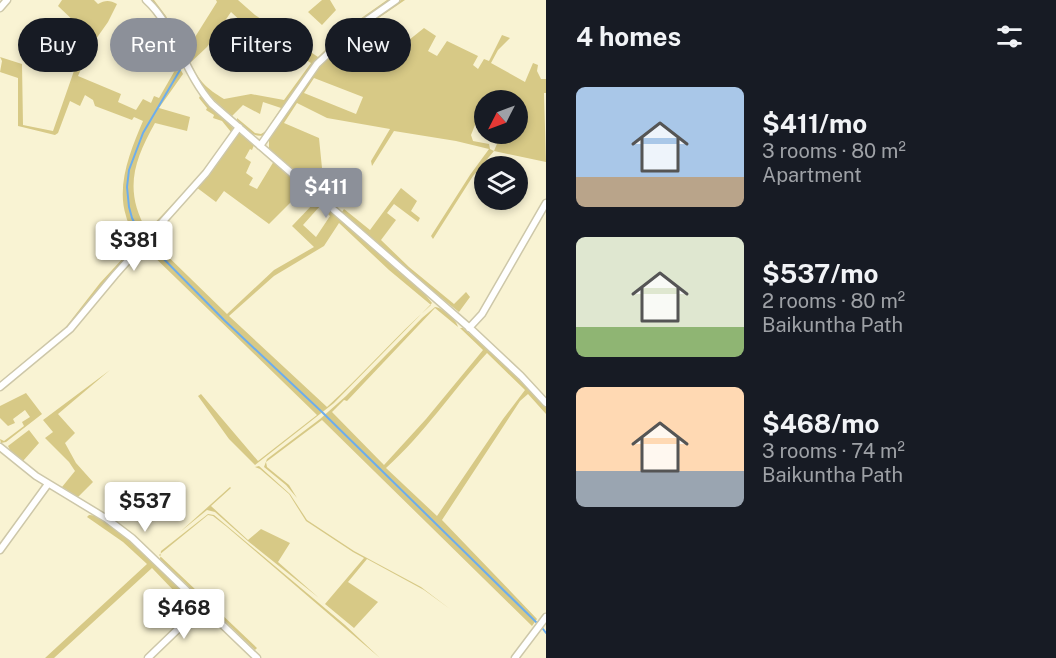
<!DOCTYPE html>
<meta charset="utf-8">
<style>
:root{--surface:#171b24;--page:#242831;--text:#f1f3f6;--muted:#9ea1a6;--accent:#8c9099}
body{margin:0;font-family:"Public Sans",sans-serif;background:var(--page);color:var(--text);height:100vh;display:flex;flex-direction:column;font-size:22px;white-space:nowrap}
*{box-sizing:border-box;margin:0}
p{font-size:20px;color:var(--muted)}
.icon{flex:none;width:33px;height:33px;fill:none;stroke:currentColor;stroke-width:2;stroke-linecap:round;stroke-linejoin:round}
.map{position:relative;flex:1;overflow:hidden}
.sheet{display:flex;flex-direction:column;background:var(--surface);width:510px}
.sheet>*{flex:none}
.hud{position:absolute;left:18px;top:18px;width:438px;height:54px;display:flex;gap:12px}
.needle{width:39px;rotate:228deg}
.buttons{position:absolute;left:474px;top:90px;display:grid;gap:12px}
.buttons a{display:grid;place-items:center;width:54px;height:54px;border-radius:50%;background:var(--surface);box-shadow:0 3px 9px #0003;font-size:30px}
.price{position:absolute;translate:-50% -51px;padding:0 14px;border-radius:6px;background:#fff;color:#222;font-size:20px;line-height:39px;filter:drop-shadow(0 2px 3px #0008)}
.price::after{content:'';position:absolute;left:50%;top:36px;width:18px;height:14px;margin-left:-9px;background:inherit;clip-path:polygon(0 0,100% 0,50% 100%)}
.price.on{background:var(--accent);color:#fff}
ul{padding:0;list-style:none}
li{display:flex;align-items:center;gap:18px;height:150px;padding:0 30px}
li span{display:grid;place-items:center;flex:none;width:168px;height:120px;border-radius:9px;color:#555}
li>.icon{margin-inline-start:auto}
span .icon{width:72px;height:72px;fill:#fffc;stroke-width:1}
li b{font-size:26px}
h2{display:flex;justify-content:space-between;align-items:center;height:72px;padding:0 30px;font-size:26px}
.pill{padding:0 21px;border-radius:27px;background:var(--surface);box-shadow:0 3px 9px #0003;font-size:21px;line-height:54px}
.pill.on{background:var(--accent);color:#fff}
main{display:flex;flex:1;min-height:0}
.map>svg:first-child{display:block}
.green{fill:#d7c986;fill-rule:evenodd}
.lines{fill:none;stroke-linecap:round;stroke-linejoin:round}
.stream{stroke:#6caded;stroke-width:2}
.minor-casing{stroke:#cdc7a9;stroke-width:9}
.minor{stroke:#fff;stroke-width:6}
</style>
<main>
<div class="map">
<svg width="546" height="658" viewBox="0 0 546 658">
<rect width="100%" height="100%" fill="#f9f3d3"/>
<path class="green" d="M62,0H94L98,4C105,0 110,0 117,4L108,22L91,46L78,76L121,94L118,102L136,110L143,99L151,103L154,96L159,98L178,65L183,74L159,108L190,117L187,131L155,123C133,162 124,191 147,231L202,173L231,132L222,121L213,118L214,115L206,110L207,108L199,98L200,96L234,129L203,174L148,234L74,322L0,384V382L65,328L100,283L138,242C134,233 128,225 126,216C116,185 131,149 143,121L134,117L132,120L95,106L93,100L85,95L80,106L70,101L58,133L55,135L18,126V78L0,72L2,61L0,57L22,64L23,125L53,131L75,68L86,42L76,34L78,25L58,6Z
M151,0H154L166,16L185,53L217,2L216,0H238L255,15L318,57L350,26L387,0H392L335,44L265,135C253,139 245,128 237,120V118L255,133L261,134L266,131L281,108L263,102L260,114L243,105L232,116C220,106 208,95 199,82C181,56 173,24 151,0ZM231,12L244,24L276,48L281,45L311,63L284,100L251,94L224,99C206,88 200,82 190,63L207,47Z
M322,0H330L336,10L322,25L308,12Z
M401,0H405L367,26L335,53L360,65C378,50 383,50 406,52L411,42L409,40L424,28L436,36L428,51L437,56L447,41L478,56L473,65L478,69L484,59L489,61L502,35L510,38L498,50L491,63L525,82L533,63L538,65L537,71L541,79H546V93H544L546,162L494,151L473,176L433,239L431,236L470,175L489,149L456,141L394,131L372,166L371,161L390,129L327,118L297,103L284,123L319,138L322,168L311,185L272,153L269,148V138L321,65L358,32ZM314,78L363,97L356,114L304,93ZM484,100H518V134H501L494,151L490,149L489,144L473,141L471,135L475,125L484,115Z
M239,133L254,145L252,150L250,149L245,158L251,162L246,173L253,178L249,185L257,189L274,161L424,293L432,303L334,403L255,465L229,439L198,396L201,394L258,461L317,415L143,246L150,239L227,314L274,270L314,247L292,226L315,202L302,191L269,224L224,191L216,202L196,187L236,135ZM320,206L330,216L316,237L303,225ZM339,223L389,270L431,305C395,337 363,374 327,407L229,316L274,276L324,246Z
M401,188L417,201L411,211L420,218L418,222L394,204L387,213L396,220L381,240L409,267L454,304L466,292L470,297L459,312L401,266L342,212L344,209L370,230Z
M435,307C443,308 457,320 458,327L435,308L347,401L344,400L332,412L384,465L426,419L483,350L460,328H463L498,358L546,407V414L528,394L520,401L442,520L537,619L532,626L322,420L266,462L267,467L289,485L297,498L286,485L264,467L267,459L320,419L346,396L422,318ZM487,353L525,390L503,419L437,516L386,468C424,434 453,390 487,353Z
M110,370L58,414L75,433L65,443L76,463L93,482L78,497L62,487L75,471L69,462L45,438L53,432L43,420Z
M26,393L42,414L6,442L1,443L0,439L4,441L24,426L22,422L30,417L25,410L13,419L15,423L8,426L0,418V406Z
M29,430L39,443L23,461L11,452L8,446Z
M259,466L290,494L307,520L354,551L421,587L450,609L424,590L367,559L348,582L378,602L354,628L325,604L364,558L353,552L306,521L289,494L260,469L255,467Z
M230,487L231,488L211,506L248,540L261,529L290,543L278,562L319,598L249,542L215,512L207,510L180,532Z
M208,514L214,515L345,625L380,658L227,527L213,516L208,515L159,555L257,648L255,650L160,559L161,551Z
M89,515C109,513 180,588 197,604V608L187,619L186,617L194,608V605L178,590L175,592L152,568L54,658H45L147,564L123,542L87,517Z"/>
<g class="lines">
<path class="stream" d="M180,70L143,133L129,170L127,187L129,207L132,218L141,236L224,320L322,412L536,622
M543,629L546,633"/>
<defs>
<path id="minor" d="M146,0C175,26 184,73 212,104L472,330L521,376L546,403
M0,8L7,0
M260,146L317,64L356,28L396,0
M469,328L482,314L546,203
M0,387L70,329L115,275L206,173L239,127
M0,447L36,476L107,519L132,538L257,658
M0,550L48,484
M148,658L203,605
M515,658L546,617"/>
</defs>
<use href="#minor" class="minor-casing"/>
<use href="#minor" class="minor"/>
</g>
</svg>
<div class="buttons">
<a><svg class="needle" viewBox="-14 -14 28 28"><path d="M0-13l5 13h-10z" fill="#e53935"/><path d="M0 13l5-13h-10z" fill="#9ea1a6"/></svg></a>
<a><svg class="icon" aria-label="layers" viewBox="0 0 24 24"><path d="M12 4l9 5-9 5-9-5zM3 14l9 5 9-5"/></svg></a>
</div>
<b class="price on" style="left:326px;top:219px">$411</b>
<b class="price" style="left:134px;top:272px">$381</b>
<b class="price" style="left:145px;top:533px">$537</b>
<b class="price" style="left:184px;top:640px">$468</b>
<div class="hud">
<a class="pill">Buy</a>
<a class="pill on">Rent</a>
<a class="pill">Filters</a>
<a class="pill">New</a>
</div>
</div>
<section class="sheet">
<h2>4 homes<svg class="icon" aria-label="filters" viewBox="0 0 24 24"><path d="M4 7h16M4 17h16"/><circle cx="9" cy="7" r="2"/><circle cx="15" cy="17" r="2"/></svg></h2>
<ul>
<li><span style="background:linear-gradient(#a9c7e8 75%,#b9a48a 0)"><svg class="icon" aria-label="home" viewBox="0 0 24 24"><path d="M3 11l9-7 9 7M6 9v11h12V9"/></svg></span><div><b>$411/mo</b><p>3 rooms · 80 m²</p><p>Apartment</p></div></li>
<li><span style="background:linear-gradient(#dfe7d0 75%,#8fb573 0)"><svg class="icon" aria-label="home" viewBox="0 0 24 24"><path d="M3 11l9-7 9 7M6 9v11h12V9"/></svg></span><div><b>$537/mo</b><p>2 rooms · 80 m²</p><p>Baikuntha Path</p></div></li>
<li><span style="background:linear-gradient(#ffd9b3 70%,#9aa5b1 0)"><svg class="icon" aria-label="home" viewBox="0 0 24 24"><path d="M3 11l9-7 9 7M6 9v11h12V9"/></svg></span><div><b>$468/mo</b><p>3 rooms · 74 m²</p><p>Baikuntha Path</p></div></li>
</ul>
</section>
</main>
